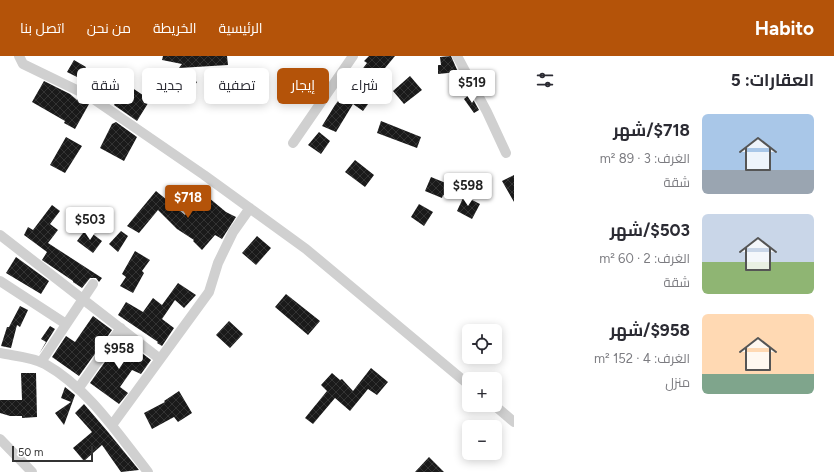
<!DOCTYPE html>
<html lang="ar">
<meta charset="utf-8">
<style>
:root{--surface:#fff;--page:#f2f2f3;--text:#2b2b33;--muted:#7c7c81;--accent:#b45309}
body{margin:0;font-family:Figtree,Cairo,sans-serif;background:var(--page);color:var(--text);direction:rtl;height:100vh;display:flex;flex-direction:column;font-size:15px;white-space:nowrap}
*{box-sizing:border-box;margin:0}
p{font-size:13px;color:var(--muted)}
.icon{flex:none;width:22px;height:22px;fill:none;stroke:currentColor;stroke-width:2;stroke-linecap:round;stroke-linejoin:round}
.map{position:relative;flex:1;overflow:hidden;direction:ltr}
.sheet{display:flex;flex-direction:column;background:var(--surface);width:320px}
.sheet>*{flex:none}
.banner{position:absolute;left:12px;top:12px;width:380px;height:36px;direction:rtl;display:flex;gap:8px}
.buttons{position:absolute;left:462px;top:268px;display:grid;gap:8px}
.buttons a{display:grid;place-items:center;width:40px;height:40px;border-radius:6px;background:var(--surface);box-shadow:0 2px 10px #0003;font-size:20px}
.scale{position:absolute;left:12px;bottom:10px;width:81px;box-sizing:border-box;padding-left:4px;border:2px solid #333;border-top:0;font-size:11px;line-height:14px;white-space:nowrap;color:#333;-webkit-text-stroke:3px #fff;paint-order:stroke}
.price{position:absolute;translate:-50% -34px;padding:0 9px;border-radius:4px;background:#fff;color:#222;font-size:13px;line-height:26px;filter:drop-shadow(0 1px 2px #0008)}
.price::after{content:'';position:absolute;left:50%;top:24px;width:12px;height:9px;margin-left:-6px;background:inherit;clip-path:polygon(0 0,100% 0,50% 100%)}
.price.active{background:var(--accent);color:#fff}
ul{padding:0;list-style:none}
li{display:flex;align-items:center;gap:12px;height:100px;padding:0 20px}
li span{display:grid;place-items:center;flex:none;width:112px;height:80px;border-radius:6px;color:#555}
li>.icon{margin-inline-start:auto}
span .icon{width:48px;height:48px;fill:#fffc;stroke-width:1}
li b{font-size:17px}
h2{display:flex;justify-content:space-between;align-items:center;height:48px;padding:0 20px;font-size:17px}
.chip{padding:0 14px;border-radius:6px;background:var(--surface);box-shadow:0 2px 10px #0003;font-size:14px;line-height:36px}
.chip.active{background:var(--accent);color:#fff}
header{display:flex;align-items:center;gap:24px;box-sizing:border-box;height:56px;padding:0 20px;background:var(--accent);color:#fff}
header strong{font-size:19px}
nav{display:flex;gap:22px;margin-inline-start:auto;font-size:14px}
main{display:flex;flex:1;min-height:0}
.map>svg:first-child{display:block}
.building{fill:url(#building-cross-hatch)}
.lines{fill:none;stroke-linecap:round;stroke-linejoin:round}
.street{stroke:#d0d0d0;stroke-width:10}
</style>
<header>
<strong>Habito</strong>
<nav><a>الرئيسية</a><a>الخريطة</a><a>من نحن</a><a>اتصل بنا</a></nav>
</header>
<main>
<section class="sheet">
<h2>العقارات: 5<svg class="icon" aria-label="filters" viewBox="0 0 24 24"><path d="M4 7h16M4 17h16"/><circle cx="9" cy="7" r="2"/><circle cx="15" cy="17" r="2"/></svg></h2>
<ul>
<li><span style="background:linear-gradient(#a9c7e8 70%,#9aa5b1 0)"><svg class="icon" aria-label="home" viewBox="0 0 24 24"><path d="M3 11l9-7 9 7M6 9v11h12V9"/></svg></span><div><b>$718/شهر</b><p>الغرف: 3 · 89 m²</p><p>شقة</p></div></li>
<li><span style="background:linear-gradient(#c9d6e8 60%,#8fb573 0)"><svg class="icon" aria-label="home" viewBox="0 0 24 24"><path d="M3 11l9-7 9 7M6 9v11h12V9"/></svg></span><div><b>$503/شهر</b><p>الغرف: 2 · 60 m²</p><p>شقة</p></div></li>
<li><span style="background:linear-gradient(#ffd9b3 75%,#7fa58c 0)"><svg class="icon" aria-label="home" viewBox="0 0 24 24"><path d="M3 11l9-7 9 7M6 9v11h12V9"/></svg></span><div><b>$958/شهر</b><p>الغرف: 4 · 152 m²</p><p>منزل</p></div></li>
</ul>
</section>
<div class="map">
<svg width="514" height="416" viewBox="0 0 514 416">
<defs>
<pattern id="building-cross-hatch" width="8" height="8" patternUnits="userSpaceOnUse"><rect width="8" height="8" fill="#1a1a1a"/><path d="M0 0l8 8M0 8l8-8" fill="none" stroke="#333"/></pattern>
</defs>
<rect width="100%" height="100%" fill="#fff"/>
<path class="building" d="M163,0H227L228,9L179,12L182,8L162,4Z
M369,0H395L380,18L378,16L362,38L371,44L363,55L353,48L336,76L322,70L335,49L367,7L364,5Z
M451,0L458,16L438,18V9H441L440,1Z
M74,4L86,11L79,22L67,16Z
M178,13L197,26L188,40L168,28Z
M115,20L150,44L137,65L114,49L120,39L108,28Z
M410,20L422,34L404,48L393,35Z
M44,25L70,38L77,44L78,42L89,48L75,73L64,67L65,65L32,46Z
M470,38L479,54L474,57L464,43Z
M381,65L421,81L417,92L377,77Z
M116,66L137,81L124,105L100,92L112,68Z
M319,76L330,85L321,98L308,89Z
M66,81L82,90L65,117L50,109Z
M355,104L374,119L365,131L345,116Z
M514,119V146L502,125Z
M431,121L458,132L453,143L443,139L442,142L425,135Z
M156,135L185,159L203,137L226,156L236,161L222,183L215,179L202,194L193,185L194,184L177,173L158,154L139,177L127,170Z
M464,140L480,148L472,163L457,155Z
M419,148L433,156L424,170L411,161Z
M52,149L60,155L50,168L58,174L48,187L102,222L99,226L96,222H90L82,232L73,226V225L42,204L47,196L24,179L28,171L33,174Z
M86,173L102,185L93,197L77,185Z
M121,175L128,180L118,196L109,188Z
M257,180L271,192L256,209L242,197Z
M135,195L150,204L142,215L144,217L133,237L120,230L126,221L122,218Z
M16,201L49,225L41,238L6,217Z
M178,227L196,239L184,252L175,244L162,263L174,272L162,290L157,287L158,286L118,259L126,246L143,256L153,242L162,249Z
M286,238L320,265L308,279L275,251Z
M20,250L28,254L20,271L17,269L11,292L1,290L7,271H9Z
M93,260L112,274L79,320L52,301L66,280L75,286Z
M229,265L243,278L230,292L216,279Z
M50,270L55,273L39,298L46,286L41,283Z
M122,282L151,304L141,318L132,314L120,331L128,337L119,348L90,327Z
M371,312L388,326L377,339L368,333L350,355L335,342L313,368L305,362L327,335L321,329L332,317L340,324L342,323L353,335Z
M21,317H36L37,361L22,362V360H10L0,357V344H22Z
M65,331L75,339L64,369L55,357L71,346L61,342Z
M179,335L192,357L178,366L174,361L152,373L144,357L165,346L164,345Z
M84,348L108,376L139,414L121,416L102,389L84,405L73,392L92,376L75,357Z
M429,401L444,416H415Z"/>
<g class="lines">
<path class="street" d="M19,0L23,8L89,40L204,119L306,193L469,329
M457,0L487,56L506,97
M293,87L353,0
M0,179L160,303
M0,225L66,268
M0,297C14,300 32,301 45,308C88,332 118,378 148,416
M41,306L93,228
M78,333L121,272
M494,349L514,366
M112,369L209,236L218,207L233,176L250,152
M0,383L32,416"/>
</g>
</svg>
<div class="buttons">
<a><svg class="icon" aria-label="locate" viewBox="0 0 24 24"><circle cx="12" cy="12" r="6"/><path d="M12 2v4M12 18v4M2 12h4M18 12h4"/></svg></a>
<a>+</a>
<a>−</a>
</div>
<div class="scale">50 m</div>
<b class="price" style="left:472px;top:48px">$519</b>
<b class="price" style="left:468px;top:151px">$598</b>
<b class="price active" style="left:188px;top:163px">$718</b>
<b class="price" style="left:90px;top:185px">$503</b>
<b class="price" style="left:119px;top:314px">$958</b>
<div class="banner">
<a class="chip">شراء</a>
<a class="chip active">إيجار</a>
<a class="chip">تصفية</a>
<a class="chip">جديد</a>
<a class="chip">شقة</a>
</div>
</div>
</main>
